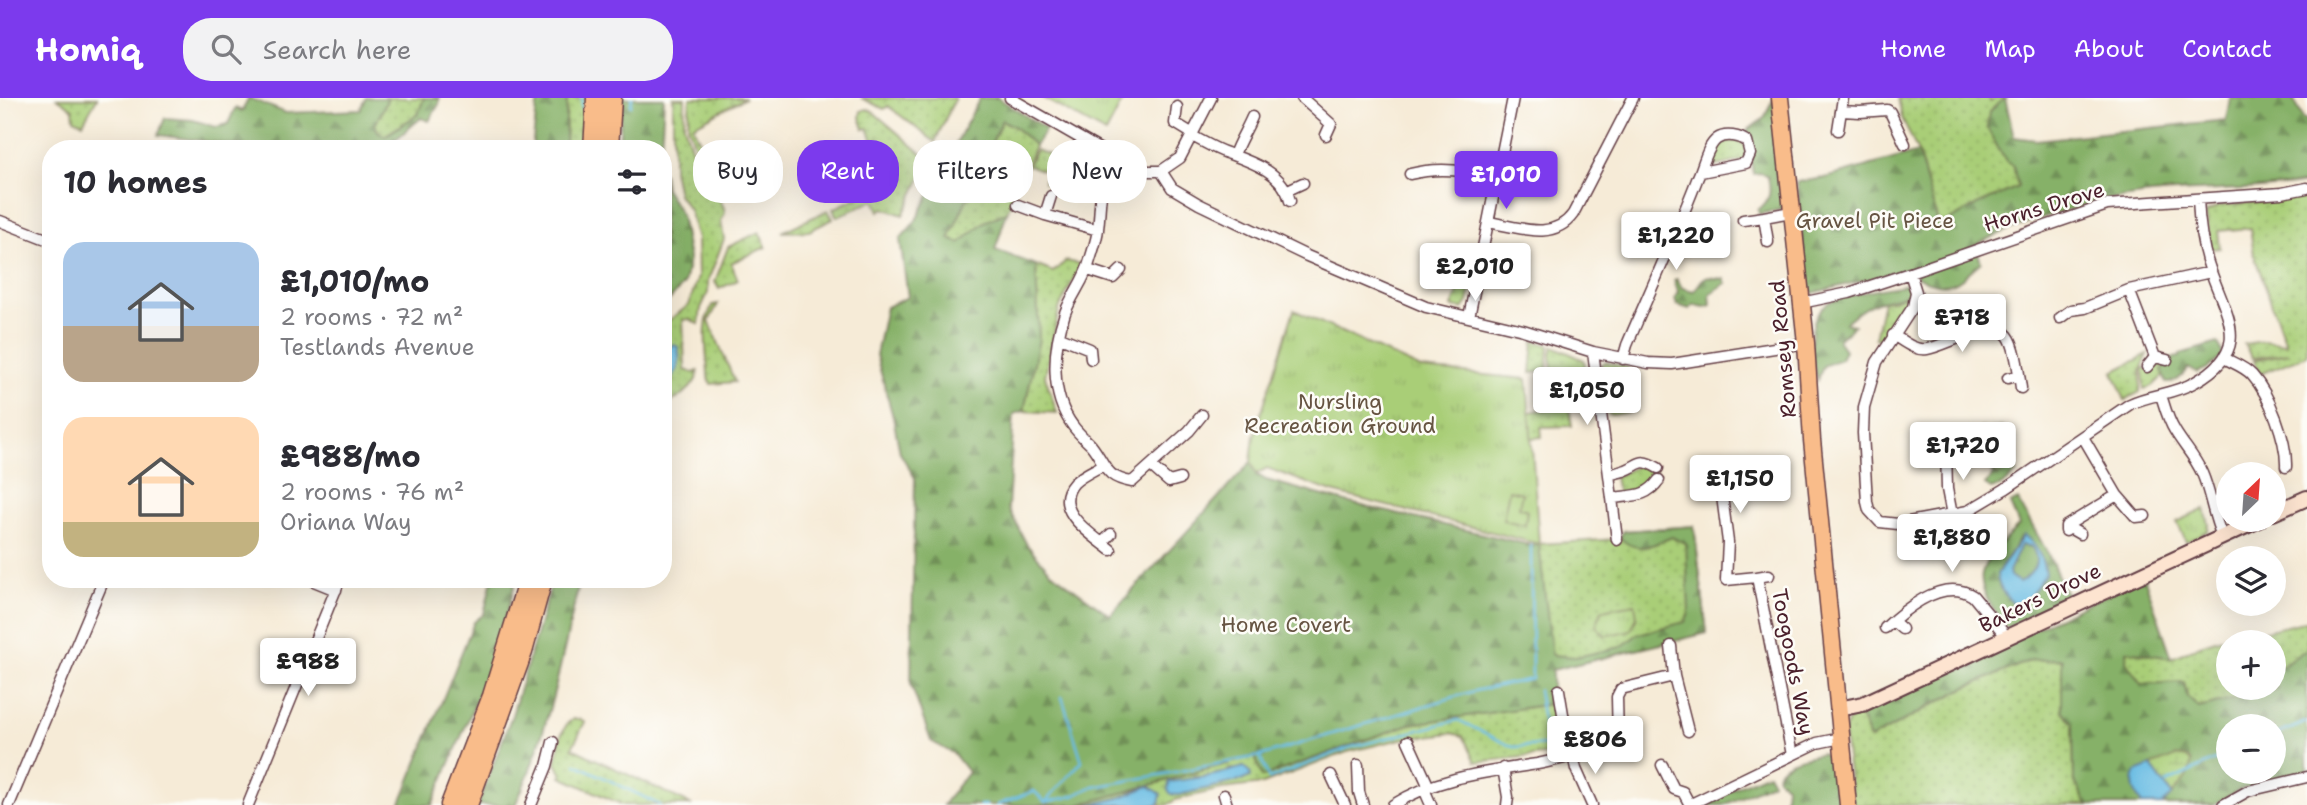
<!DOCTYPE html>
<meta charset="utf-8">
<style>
:root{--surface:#fff;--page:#f2f2f3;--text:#2b2b33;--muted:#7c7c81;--accent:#7c3aed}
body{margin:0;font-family:"Shantell Sans",sans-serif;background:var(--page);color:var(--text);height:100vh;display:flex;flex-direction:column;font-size:26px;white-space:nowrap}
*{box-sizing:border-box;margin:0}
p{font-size:23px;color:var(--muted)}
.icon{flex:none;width:38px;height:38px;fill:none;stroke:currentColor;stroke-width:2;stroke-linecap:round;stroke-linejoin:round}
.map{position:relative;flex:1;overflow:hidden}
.side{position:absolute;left:42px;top:42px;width:630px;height:448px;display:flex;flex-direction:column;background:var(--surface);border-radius:28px;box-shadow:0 7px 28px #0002}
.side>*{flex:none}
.top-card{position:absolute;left:693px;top:42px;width:665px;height:63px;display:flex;gap:14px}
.needle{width:46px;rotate:25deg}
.tools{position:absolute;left:2216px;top:364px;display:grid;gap:14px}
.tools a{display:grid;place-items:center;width:70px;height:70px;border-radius:50%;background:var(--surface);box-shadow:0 7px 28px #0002;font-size:35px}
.price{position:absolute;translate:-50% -60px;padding:0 16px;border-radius:7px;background:#fff;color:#222;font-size:23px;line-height:46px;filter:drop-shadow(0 2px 4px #0008)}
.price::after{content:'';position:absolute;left:50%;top:42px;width:21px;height:16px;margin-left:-10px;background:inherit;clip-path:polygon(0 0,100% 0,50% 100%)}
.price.current{background:var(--accent);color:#fff}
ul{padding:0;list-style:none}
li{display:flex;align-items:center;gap:21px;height:175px;padding:0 21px}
li span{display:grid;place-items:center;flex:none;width:196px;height:140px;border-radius:21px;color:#555}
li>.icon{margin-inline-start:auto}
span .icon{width:84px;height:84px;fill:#fffc;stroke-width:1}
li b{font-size:30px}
h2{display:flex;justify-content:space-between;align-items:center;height:84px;padding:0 21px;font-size:30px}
.pill{padding:0 24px;border-radius:28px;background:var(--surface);box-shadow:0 7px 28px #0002;font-size:24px;line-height:63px}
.pill.current{background:var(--accent);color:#fff}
header{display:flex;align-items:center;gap:42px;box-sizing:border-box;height:98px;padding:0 35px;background:var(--accent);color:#fff}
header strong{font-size:33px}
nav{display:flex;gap:38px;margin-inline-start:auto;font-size:24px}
.search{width:490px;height:63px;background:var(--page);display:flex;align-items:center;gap:18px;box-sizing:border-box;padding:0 24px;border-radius:28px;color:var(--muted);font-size:26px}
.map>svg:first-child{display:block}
.grass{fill:url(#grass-dots);stroke:#7a7651;stroke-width:2;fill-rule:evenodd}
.forest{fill:url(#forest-firs);stroke:#68684a;stroke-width:2;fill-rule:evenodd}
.wetland{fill:url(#wetland-marsh);stroke:#7a7651;stroke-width:2}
.park{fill:url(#park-tufts);stroke:#7a7651;stroke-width:2}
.pitch{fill:#a9ce77;stroke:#7a7651;stroke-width:2}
.water{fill:#67bce3;stroke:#586e87;stroke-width:2;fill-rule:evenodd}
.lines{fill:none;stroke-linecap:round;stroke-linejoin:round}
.stream{stroke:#67bce3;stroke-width:2.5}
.street-casing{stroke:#643e45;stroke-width:13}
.secondary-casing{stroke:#643e45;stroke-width:18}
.primary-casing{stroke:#643e45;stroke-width:19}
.highway-casing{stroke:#643e45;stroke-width:21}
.street{stroke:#fff;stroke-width:10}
.secondary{stroke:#fde4d0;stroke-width:14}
.primary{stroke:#f9bc8a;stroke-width:16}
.highway{stroke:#f9bc8a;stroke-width:18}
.labels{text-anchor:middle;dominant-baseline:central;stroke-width:5;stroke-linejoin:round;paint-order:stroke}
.street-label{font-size:21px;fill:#4a1f2b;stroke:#fdfcf7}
.park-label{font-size:21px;fill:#665442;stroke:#fdfcf7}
</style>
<header>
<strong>Homiq</strong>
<div class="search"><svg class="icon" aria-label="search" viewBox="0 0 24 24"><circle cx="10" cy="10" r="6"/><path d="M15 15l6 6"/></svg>Search here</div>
<nav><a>Home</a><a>Map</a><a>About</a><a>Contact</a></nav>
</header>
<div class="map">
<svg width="2307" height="707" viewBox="0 0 2307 707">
<defs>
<pattern id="grass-dots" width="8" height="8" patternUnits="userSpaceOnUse" patternTransform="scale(1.75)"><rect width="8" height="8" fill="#a9ce77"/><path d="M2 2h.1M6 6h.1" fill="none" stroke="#93b067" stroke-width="1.8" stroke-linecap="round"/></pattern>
<pattern id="forest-firs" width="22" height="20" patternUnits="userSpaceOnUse" patternTransform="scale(1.75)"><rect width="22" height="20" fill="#86b168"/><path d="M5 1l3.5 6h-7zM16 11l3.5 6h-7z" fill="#708f56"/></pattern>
<pattern id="wetland-marsh" width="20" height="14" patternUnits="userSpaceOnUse" patternTransform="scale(1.75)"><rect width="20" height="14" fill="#a9ce77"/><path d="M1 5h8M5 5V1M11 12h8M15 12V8" fill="none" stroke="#93b067"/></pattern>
<pattern id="park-tufts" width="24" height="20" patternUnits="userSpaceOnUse" patternTransform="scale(1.75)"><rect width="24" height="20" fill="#a9ce77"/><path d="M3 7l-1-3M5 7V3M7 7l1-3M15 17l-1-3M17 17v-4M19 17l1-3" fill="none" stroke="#93b067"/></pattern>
</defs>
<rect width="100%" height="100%" fill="#fdfcf7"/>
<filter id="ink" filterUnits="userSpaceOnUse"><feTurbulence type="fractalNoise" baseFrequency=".0143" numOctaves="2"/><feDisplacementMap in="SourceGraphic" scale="14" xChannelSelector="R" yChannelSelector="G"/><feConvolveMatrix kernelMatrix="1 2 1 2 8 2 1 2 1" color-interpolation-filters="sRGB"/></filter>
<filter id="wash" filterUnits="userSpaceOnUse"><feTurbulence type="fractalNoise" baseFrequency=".00686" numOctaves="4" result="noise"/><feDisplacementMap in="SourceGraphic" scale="28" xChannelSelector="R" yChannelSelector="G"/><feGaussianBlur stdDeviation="1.57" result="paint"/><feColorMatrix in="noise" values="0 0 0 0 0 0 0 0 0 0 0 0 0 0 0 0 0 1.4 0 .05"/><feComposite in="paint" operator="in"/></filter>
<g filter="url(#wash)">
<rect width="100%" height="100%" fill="#f6ebd7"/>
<path class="grass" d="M57,0H97L83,25L74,21L73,11Z
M388,0H424L419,16L384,38L377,33L375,27Z
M567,0H588L586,47L581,51L565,44Z
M673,0H685L684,27L697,68L701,74L709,78L724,110L725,115L721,123L724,141L708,183V195L701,210L699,226L689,221L683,222L685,272L694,275L698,273C697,291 677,299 663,310V227L689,207L698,179L697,141L689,112L678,96L673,72Z
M690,0H745L693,28L712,70L706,72H703L688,27Z
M861,0H955L935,44L888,8L884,11Z
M1898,0H1989L1990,4L1996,0H2005L1989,14L2013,67L2018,89L1978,107L1939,128L1918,54L1902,20Z
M866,11L872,13L927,60L926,70L903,117L883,110L879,113L874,102L837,119L833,111L883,87L887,89H895L901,82V77L885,48L882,49L878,41L873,43L868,30L864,31L860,19L861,13Z
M1002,22L1015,29L1035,48L1007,114L984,124L960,145L948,141Z
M1738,42L1747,48L1745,62L1713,69L1710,66L1717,46Z
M1036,52L1050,57H1060L1070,54L1081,55L1101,71L1096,82L1060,78L1057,89L1044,84L1047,74L1028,67Z
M2307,99V257L2260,276L2254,262L2290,255L2252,260L2244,246L2264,243L2286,246L2254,157L2250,130L2218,133L2220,150L2211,151L2206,115L2219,108Z
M828,112L833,121L809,133L782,134Z
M759,134L766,149L731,165L738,182L719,191L715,184L728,149Z
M1473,158L1478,159L1468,204L1463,211L1452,209Z
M1066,163L1081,166L1059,211L1045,278L1057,315L1024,313L1039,241L1036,167L1053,174Z
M1910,195V203L1883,244L1875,240L1883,203L1893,202Z
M718,206L709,223L735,284L711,286L708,279C708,257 700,226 713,207Z
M1534,243L1549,247L1547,273L1531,275Z
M1553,248L1584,262L1590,295L1571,296L1567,271L1552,272L1551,256Z
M2148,256L2141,272L2140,294L2125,302L2113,274Z
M2170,261H2172L2165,266L2162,274L2164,277L2153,288L2144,291L2143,269L2149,272C2158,264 2162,267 2170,261Z
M1605,264L1627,269L1634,279L1627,282L1601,281L1602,266Z
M1601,283L1630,286L1635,313L1611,317L1605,313Z
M1569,308L1572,328L1541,329L1542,339L1531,340L1529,314Z
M2007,333L2017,353V361L2007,373L1997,378L1991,364L1999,359L1995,349L1998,338Z
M1637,368L1655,371L1656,379L1649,389L1618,395L1615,379Z
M1694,428L1707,535L1552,572L1539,446L1618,441L1624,433Z
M2307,523V551L2273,574V544H2228V590H2273V581L2278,591L2199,610L2187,599L2184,584L2141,586L2125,563L2127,553L2172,560L2200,547L2247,532L2249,537Z
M2062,561V612L2073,625L2074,682L2087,707H1853L1844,636L1848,623L1858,614L1870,641L1960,592L2031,562Z
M1552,606L1562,655L1476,664L1463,638L1452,635L1401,641L1347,654L1263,686L1222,691L1175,702L1167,707H1159L1160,704L1149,688C1127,698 1102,707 1078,707L1255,658L1262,679L1410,626ZM1233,671L1243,682L1179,697L1195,679L1210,678Z
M573,621H580L585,624L572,650L692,707H623L561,679L562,677L556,665L561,637L567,626Z"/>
<path class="forest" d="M249,0L286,15L361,12L366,0H388L375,27L378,33L385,38L418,16L424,0H439V6L429,23L421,20L395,42L398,51H262L158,37L165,20L193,22L216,29L228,26L235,10L242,13Z
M538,0H567L565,44L577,51H532Z
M622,0H664L661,51H619Z
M980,0H998L1046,31L1035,48L1015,29L1002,22L949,141L960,145L984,124L1007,114L995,152L1036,167L1039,241L1024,313L1014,316L1008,410L1027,447L1050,473L1110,517L1251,364L1256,376L1266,382L1346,404L1530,447L1539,446L1552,557L1576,559L1621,549L1638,536L1685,524L1689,515L1686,445L1672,439C1654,447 1634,457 1620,439L1624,433L1694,428L1707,535L1552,572V606L1410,626L1262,679L1255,658L1078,707H943L968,674L954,656L931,643L911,586L915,380L900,355L893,319L876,257L886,209L908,199L900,141L915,124Z
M1774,0L1787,108L1783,111L1759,116L1758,112C1771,102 1771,93 1768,79L1761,75L1753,76L1747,33L1764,20Z
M2005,0L2014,39L2036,42L2226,22L2230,0H2293L2303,20L2307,22V85C2259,93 2210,91 2161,95C2098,100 2032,119 1975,147L1981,164C1973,170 1963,182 1954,185C1939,191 1919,182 1909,171L1813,195L1807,187L1797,84L1825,80L1918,54L1939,128L1977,107L2018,89L2013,68L2006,64L1987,30L1989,14Z
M663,74L665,90L681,117L689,161L684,186L663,209Z
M1706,179L1724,181L1726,185L1710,196L1711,207L1705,209L1693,207L1690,211L1677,207L1675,200L1678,194L1674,182L1677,181L1682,190L1694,193L1702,182Z
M1909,186L1910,195C1899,200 1892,200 1881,203C1868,206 1855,216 1845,225L1854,227L1838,242L1845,252L1841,261L1823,268L1818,282C1810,261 1805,220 1828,205C1840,197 1893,189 1909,186Z
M2218,245L2222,254V259L2208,270L2197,275L2188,270C2185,277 2174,286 2166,285L2162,274C2165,266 2170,259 2180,259V256Z
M2002,329L2007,333L1998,338L1995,349L2000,359L1991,364L1997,378L2013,367L2017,374L2001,388L1991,391L1985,387L1993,377L1991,372L1985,367H1988C1988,355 1977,353 1971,345L1981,330L1988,332Z
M2018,402L2048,456L2068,500L2006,530C1967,476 1977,471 2019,427L2010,406ZM2021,439C2041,447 2038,462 2042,481L2023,505L2014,506L2000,490L1997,476Z
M2021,447L2031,448C2042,463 2034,476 2019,484L2010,478L2009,473Z
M2144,479L2172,560L2127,553L2126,563L2141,586L2184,584L2187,599L2199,610L2277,591L2273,574L2307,551V675L2238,692L2214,707H2087L2074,682L2073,626L2062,612V561L2031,562L1960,592L1870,641L1858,614ZM2228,628H2273V674H2228Z
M492,481H516C499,556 462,636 432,707H400L474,524L484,516Z
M553,481H580C563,556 548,638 515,707H478L512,617Z
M1822,655L1836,666L1841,707H1784L1786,688C1784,685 1780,683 1778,680C1772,665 1813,657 1822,655Z
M1768,675L1773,684L1724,707H1695Z"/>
<path class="wetland" d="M2176,658L2187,660L2191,664C2190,678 2181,686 2172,697L2151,668Z"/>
<path class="park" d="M1043,0H1124L1106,35Z
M1294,212L1421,271L1527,281L1539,446L1332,394L1267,370L1256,376L1251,364L1254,338Z
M2205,411L2209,426L2208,433L2186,444L2177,424Z
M1635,506L1637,519L1631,532L1605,538L1596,528L1602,512Z"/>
<path class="pitch" d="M1509,392L1522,395L1519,409L1527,412L1525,427L1503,422Z"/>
<path class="water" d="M673,246L678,249C682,266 677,278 663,289C663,277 664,255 673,246Z
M2024,437C2037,447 2043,459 2045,476L2030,498L2020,507C2006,504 1998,489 1997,476ZM2021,447L2031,448C2042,463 2034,476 2019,484L2010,478L2009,473Z
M2151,668L2172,697L2162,707H2142C2136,695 2129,687 2136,674Z
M1244,669L1251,675L1250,679L1243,682L1179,697L1171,696L1168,692L1169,684L1210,678Z
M1149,688L1161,696L1159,707H1089L1119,700Z"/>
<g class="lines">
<path class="stream" d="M631,8L632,0
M582,10V0
M2273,638L2307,624
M1547,647L1557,649
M1260,658L1269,681L1348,650L1458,622L1513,649L1547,647L1538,592
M576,666L660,707
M2166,685L2228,656
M1047,702L1082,663L1062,599
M980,707H986
M997,707L1034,693L1045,704L1074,698L1089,690L1260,658L1474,593L1532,581L1531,447"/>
</g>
</g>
<g filter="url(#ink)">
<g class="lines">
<defs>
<path id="street" d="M1010,0L1118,62L1144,73H1161
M1302,0L1331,26
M1177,9L1175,25L1193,36
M1841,13L1860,14L1887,12L1890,14L1905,46
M1838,32L1843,0
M1326,37L1331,26
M1192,38C1204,44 1215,51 1227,55C1252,64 1283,74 1290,103
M1234,57C1239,43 1246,33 1252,19
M1118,62C1096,90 1102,99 1098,131C1097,141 1093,152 1090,162C1085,182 1072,196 1065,215C1053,250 1049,296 1073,328C1078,335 1085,341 1091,347C1107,367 1103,379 1132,384L1189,333L1202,317
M1161,73L1172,90L1199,106L1307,158L1426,209L1523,232L1593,254L1648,265L1672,266L1806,245
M1161,73L1180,60L1211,0
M1410,76C1441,68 1466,73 1496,80
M1288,92L1303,85
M1051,98L1045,117L1098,132
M1018,107L1045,117
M1743,122L1764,119
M0,123L51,143
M1488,124C1518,129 1553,144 1573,116L1633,0
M1768,144L1764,119L1791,114
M1088,172L1113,180L1121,172
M1910,175L1916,194L1913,209L1877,264L1864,309L1863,335L1867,404L1869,412L1880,424L1898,426L1968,413L2005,391L2130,306C2151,296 2175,296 2195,284C2252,252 2228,221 2211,174C2202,150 2199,126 2198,101
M2129,192L2155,259L2147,269
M1801,205L1849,195L1910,175L2107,107L2282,95L2307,90
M1469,219L1513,0
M2060,220L2071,212L2085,210L2129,192L2211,174
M1893,237C1903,243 1914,253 1927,251C1947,248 1993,218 2008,238C2016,248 2019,277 2021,290
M1060,239L1090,251L1091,261
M1593,254L1612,400
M2155,259L2167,262
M2224,260C2233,265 2245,269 2252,277C2270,297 2287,343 2286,369
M1623,261L1627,247C1651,191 1676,136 1698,79C1703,69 1707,48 1717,41C1725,35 1740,38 1747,44L1750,56L1746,65L1701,74
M2008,280L2019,277
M2161,297C2165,310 2168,322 2175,333C2184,348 2195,359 2202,375C2211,396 2213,418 2222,438
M2083,339L2117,397L2136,419L2145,418
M1931,344L1946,348
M1103,367C1094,372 1081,378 1074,385C1050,412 1094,438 1111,452
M1151,368L1169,384L1180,381
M1609,377C1615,375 1621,374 1626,372C1642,365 1640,360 1658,370
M1705,396L1716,395L1722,398L1728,444L1726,482L1757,479L1792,657
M1952,417L1947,391L1946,348L1959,342
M2066,428L2080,436
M2066,433V428L2117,397
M1617,442L1612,400C1633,397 1646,400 1659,382
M1102,445L1111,436
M1757,479L1769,477
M309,481L336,492
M1893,523L1902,531
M1885,530C1906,510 1944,479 1973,498L2007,539
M1671,548L1674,578
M1559,592L1570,658
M1408,643L1429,689
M1573,657L1576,671L1592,707
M1358,667L1359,694L1363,707
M1662,667L1674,691L1683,694L1690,707
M1503,670L1508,699L1507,707
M1331,677L1345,707
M1424,691L1431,707
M1224,697L1227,707
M9,707L104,481
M248,707L340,481
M531,707L547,668L553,644
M1393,707C1437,679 1487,674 1537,666C1563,661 1589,653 1615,647L1618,643L1617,599L1621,591L1674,578L1688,633
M1689,707L1817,645L1841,640
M2223,707L2248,693L2307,679"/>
<path id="secondary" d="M2273,415L2307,400
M1838,611L1863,606L2259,422"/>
<path id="primary" d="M1780,0L1806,245L1812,342L1848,707"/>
<path id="highway" d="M593,51L596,0
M609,51L612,0
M450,707L492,598L528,481
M468,707L523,554L543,481"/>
</defs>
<use href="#street" class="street-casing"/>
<use href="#secondary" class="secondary-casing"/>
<use href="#primary" class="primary-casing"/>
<use href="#highway" class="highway-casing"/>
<use href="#street" class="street"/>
<use href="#secondary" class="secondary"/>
<use href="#primary" class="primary"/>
<use href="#highway" class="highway"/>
</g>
</g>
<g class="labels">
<g class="street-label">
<text transform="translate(2044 109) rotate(-17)">Horns Drove</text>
<text transform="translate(1783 251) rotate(-95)">Romsey Road</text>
<text transform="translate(2040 500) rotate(-26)">Bakers Drove</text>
<text transform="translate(1793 564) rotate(79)">Toogoods Way</text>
</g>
<g class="park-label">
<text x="1875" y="123">Gravel Pit Piece</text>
<text x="1340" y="304">Nursling<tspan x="1340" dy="24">Recreation Ground</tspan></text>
<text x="1286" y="527">Home Covert</text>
</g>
</g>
</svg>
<div class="tools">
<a><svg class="needle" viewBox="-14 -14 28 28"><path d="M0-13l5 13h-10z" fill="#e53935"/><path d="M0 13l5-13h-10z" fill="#7c7c81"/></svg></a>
<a><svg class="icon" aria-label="layers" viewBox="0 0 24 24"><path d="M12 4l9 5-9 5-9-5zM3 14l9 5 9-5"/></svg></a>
<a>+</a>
<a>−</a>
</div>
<b class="price current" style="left:1506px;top:113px">£1,010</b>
<b class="price" style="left:1676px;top:174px">£1,220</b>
<b class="price" style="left:1475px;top:205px">£2,010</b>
<b class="price" style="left:1962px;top:256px">£718</b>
<b class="price" style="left:1587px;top:329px">£1,050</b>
<b class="price" style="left:1963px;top:384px">£1,720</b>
<b class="price" style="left:1740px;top:417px">£1,150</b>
<b class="price" style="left:1952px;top:476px">£1,880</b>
<b class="price" style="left:308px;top:600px">£988</b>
<b class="price" style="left:1595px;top:678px">£806</b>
<div class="top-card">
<a class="pill">Buy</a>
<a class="pill current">Rent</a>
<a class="pill">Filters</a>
<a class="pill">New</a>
</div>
<section class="side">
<h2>10 homes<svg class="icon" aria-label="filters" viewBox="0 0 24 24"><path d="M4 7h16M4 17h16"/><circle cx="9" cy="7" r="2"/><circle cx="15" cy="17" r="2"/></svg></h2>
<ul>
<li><span style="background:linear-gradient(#a9c7e8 60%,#b9a48a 0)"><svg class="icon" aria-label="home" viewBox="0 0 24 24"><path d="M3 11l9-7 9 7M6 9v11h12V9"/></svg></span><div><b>£1,010/mo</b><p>2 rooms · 72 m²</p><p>Testlands Avenue</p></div></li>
<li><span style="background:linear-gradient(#ffd9b3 75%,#c2b280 0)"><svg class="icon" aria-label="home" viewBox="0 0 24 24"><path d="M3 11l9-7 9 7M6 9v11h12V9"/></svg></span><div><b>£988/mo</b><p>2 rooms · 76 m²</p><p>Oriana Way</p></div></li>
</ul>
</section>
</div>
